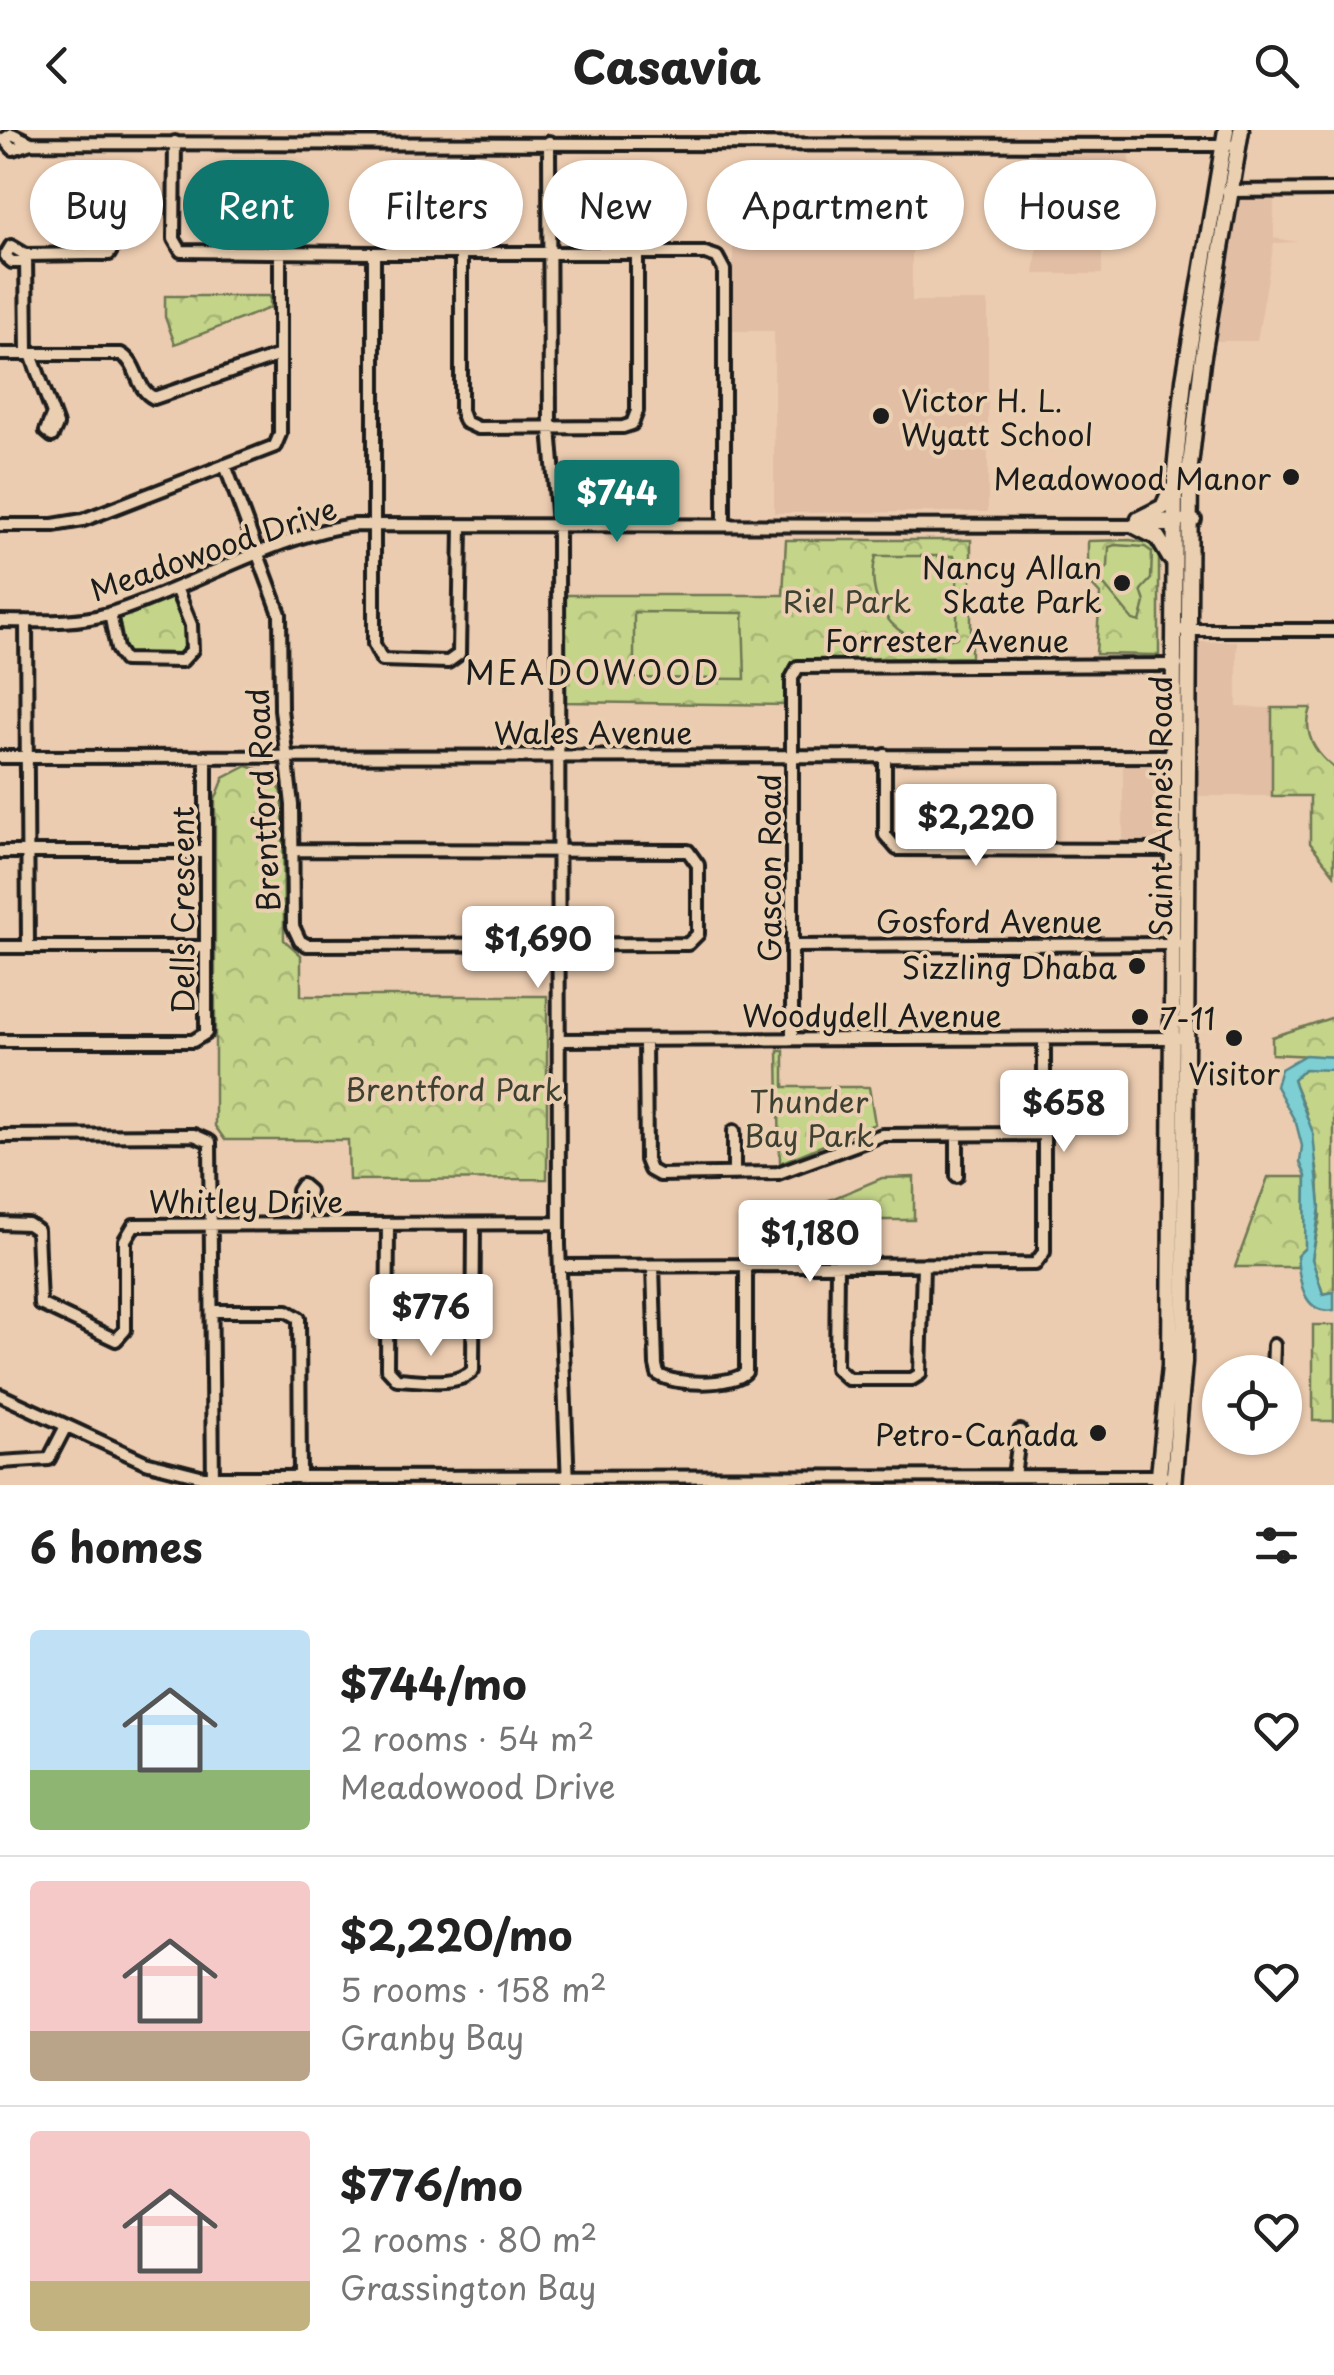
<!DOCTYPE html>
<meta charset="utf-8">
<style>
:root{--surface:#fff;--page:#f6f6f6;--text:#222;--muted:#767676;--line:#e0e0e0;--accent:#0f766e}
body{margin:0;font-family:"Playpen Sans",sans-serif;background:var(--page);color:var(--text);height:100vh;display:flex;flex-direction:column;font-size:38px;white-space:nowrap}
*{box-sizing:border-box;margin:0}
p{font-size:32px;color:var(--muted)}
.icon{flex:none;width:55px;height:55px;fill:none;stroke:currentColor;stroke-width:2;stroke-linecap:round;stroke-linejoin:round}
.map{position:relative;height:1355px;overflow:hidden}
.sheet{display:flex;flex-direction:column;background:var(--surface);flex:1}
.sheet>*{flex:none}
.banner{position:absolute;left:30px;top:30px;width:1275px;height:90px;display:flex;gap:20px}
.buttons{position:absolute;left:1202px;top:1225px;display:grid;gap:20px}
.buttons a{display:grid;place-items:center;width:100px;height:100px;border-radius:50%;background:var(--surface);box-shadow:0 2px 8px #0004;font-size:50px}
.price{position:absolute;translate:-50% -85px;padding:0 22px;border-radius:10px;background:#fff;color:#222;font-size:32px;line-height:65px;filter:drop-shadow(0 2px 5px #0008)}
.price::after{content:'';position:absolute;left:50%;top:60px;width:30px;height:22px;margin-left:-15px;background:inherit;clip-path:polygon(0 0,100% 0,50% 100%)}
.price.selected{background:var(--accent);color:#fff}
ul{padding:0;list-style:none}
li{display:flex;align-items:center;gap:30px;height:250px;padding:0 30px}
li+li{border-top:2px solid var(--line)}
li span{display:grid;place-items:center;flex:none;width:280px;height:200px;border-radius:10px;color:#555}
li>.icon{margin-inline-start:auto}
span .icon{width:120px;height:120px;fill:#fffc;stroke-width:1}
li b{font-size:42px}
h2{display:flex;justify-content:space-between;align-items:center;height:120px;padding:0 30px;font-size:42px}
.tag{padding:0 35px;border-radius:45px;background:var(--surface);box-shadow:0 2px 8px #0004;font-size:35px;line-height:90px}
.tag.selected{background:var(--accent);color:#fff}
header{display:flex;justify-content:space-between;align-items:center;height:130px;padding:0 30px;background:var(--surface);font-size:45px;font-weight:800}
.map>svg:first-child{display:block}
.built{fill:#e2bea5}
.park{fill:url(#park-crowns);stroke:#707853;stroke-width:2.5}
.pitch{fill:#c4d58a;stroke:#707853;stroke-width:2.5}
.water{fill:#7dcfd4;stroke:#56878a;stroke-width:2.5}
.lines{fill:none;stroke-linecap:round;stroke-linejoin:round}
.minor-casing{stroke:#1c1c1c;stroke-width:18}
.major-casing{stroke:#1c1c1c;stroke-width:21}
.minor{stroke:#eacfb1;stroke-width:10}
.major{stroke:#eacfb1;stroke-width:14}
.poi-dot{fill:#1c1c1c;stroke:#eacfb1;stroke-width:4}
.labels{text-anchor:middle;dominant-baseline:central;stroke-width:8;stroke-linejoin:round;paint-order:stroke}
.poi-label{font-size:30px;fill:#1c1c1c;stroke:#eacfb1;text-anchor:end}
.street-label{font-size:30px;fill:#1c1c1c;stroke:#eacfb1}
.park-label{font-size:30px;fill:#3e4132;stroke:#eacfb1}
.neighbourhood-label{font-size:32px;letter-spacing:2.5px;fill:#1c1c1c;stroke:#eacfb1}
</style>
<header><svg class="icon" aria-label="back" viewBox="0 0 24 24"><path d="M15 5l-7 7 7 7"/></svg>Casavia<svg class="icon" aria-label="search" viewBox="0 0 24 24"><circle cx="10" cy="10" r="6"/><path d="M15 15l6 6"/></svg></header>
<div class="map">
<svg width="1334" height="1355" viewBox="0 0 1334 1355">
<defs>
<pattern id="park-crowns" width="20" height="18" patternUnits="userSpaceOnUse" patternTransform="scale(2.5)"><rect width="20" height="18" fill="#c4d58a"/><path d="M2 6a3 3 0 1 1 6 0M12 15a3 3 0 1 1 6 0" fill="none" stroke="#a8b676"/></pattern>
</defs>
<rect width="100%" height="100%" fill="#ecccb0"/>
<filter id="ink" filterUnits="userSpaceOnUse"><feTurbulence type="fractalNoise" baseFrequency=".01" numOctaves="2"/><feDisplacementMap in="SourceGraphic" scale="20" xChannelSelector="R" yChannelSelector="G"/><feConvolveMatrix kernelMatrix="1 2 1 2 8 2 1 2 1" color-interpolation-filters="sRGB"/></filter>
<g filter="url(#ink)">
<path class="built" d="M1130,22V76L1141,77V102L1102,103V144H1034L1038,112L1035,23Z
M1239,70H1274V108L1297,112L1274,113L1257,211H1215Z
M912,112V171H988V382L774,383V201H733V113Z
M1237,511V577L1272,578V666H1196L1197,512Z
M1123,635H1163V710H1123Z"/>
<path class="park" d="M165,166H270V178L175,214L165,187Z
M786,410H971V527L801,530L788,545L787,575L563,572V465H783Z
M1130,410L1149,413L1159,426V525L1096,524L1100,464L1088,451V411Z
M173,467C185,481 194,510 181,526H126L121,518L119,487Z
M1272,578H1311C1302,603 1314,622 1334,638V744L1310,713V666H1272Z
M247,636L271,644L283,664L284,810L301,825V866H547V1049L349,1050L348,1010H225L215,996V670L224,648Z
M1334,887V927L1272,924V907Z
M778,921H784V957H869L875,994L780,1033Z
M1318,937L1334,940V1162L1323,1164L1312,1129L1320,1086L1318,1044L1306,982L1293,950L1304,939Z
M914,1047V1090H810V1078L882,1048Z
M1268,1047H1306L1305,1118L1297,1126L1298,1137H1235Z
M1313,1195H1334V1291H1313Z"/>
<path class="pitch" d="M1115,415L1145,417L1152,422L1151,449L1141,460L1145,472L1140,492L1133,490L1105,456L1090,449L1094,440L1103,442L1108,437L1109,417Z
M876,426H953L957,430V507C904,527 862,477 876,426Z
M634,482L743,483L745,549L634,548Z"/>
<path class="water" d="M1305,925L1334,927V940L1304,939L1293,950L1313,1003L1320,1077L1312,1129L1323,1164L1334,1162V1180C1303,1186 1299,1149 1297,1126L1305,1118L1306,1046L1300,1032L1302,1016L1296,993L1276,956L1281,939Z"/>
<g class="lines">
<defs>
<path id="minor" d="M175,12L174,109L181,121L374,123
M549,12L550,298L558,394L559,1115L568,1355
M31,13L13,19L4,9L12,4L31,13L1229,15
M1227,61L1334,60
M461,124V281L465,292L478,298L623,297L632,294L637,281V123
M26,125L11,116L5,126L12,132H26
M0,224H121C139,234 135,259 154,268L280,225
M27,224L26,125L89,124L104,112L113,117L109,124H89
M31,224L57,295L52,306L46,301L53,284
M225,335L280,484L281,579L292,675L293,796L300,811L307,815L688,814L698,804V735L688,721L293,720
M1143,389L1195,390
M0,395H53L83,390L275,316L280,304V124
M461,396L459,524L448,532L382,530L374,514V123H705L717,127L724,140V395
M110,483L117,519L124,530L182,531L192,520L191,495L176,458
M0,491C36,491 73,494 108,484C184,461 279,403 355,395L1177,396
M26,491L28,817
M1183,500H1334
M885,625V705L897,719L1176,720
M0,627L1176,626
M0,722H206
M793,816L1177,814
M0,817H206
M792,909V548L798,537L1177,535
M558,910L1177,908
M645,910L646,1030L650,1040L659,1045L778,1043L882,1005L1044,1004
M0,911H193L206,903V627
M957,1005V1046
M0,1006L194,1005L210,1012L213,1355
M734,1044V1001
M303,1074L298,1061L302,1055L309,1061L303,1094
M0,1093L28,1094L37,1100L40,1174L116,1210L125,1200V1110L134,1095L558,1093
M388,1094L387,1238L397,1249C418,1250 459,1257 473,1240L474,1094
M837,1135L836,1238L848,1249H912L920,1244L923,1135
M560,1136L1035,1134L1044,1122V909
M653,1136L656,1235L658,1244C674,1256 733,1256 746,1242V1136
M213,1181H287L299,1188L300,1348
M1273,1242L1274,1215
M0,1265L145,1332L204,1347L1163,1346
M0,1332L49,1329L66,1296
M1014,1346L1020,1301"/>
<path id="major" d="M1139,389L1163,377L1170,361
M1135,396L1158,408L1170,428
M1158,1355L1170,1236L1175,341L1184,250L1226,0
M1173,1355L1184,1232L1190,336L1202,232L1241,0"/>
</defs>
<use href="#minor" class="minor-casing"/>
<use href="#major" class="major-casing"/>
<use href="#minor" class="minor"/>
<use href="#major" class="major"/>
</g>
</g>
<g class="poi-dot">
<circle cx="881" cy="286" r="10"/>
<circle cx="1291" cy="347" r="10"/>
<circle cx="1122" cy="453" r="10"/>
<circle cx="1137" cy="836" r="10"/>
<circle cx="1140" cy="887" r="10"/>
<circle cx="1234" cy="908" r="10"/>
<circle cx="1098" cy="1303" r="10"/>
</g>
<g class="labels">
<g class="poi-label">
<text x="901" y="269" text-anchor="start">Victor H. L.<tspan x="901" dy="34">Wyatt School</tspan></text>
<text x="1271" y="347">Meadowood Manor</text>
<text x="1102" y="436">Nancy Allan<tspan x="1102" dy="34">Skate Park</tspan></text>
<text x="1117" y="836">Sizzling Dhaba</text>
<text x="1160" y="887" text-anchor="start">7-11</text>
<text x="1234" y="942" text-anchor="middle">Visitor</text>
<text x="1078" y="1303">Petro-Canada</text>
</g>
<g class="street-label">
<text transform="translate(213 418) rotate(-19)">Meadowood Drive</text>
<text x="947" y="509">Forrester Avenue</text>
<text x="593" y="601">Wales Avenue</text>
<text transform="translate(262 670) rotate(-93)">Brentford Road</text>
<text transform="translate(1159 676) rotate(-90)">Saint Anne's Road</text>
<text transform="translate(768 738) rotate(-90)">Gascon Road</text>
<text transform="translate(181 780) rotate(-90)">Dells Crescent</text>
<text x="989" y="790">Gosford Avenue</text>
<text x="872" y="884">Woodydell Avenue</text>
<text x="246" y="1070">Whitley Drive</text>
</g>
<g class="park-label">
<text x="847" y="470">Riel Park</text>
<text x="454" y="958">Brentford Park</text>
<text x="809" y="970">Thunder<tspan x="809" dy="34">Bay Park</tspan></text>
</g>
<g class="neighbourhood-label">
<text x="593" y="542">MEADOWOOD</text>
</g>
</g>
</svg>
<div class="buttons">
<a><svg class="icon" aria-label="locate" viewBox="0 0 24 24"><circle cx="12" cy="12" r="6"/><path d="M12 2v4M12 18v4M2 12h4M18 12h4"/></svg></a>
</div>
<b class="price selected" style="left:617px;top:415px">$744</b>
<b class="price" style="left:976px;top:739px">$2,220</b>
<b class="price" style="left:538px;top:861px">$1,690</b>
<b class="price" style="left:1064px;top:1025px">$658</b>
<b class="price" style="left:810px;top:1155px">$1,180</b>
<b class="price" style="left:431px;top:1229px">$776</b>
<div class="banner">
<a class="tag">Buy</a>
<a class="tag selected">Rent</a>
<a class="tag">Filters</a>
<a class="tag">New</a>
<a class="tag">Apartment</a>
<a class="tag">House</a>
</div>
</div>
<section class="sheet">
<h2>6 homes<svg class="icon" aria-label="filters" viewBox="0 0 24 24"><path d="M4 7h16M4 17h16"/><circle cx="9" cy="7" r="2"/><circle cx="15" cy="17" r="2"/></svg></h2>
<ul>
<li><span style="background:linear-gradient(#bfe0f5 70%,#8fb573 0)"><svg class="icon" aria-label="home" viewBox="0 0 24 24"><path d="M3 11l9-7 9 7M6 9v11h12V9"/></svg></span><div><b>$744/mo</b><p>2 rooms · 54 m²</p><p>Meadowood Drive</p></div><svg class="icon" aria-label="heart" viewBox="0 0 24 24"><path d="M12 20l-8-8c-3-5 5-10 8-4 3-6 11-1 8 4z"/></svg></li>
<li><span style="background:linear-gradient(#f6c9c9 75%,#b9a48a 0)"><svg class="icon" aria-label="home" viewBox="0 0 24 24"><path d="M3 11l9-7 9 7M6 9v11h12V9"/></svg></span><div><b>$2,220/mo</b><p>5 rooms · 158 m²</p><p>Granby Bay</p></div><svg class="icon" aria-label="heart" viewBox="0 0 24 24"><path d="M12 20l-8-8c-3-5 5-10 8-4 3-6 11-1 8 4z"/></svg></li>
<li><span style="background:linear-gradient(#f6c9c9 75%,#c2b280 0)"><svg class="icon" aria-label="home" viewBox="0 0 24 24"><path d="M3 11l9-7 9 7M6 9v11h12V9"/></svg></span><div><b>$776/mo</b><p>2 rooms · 80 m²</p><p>Grassington Bay</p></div><svg class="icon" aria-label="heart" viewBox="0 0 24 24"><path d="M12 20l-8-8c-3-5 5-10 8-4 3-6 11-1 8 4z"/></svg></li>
</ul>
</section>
